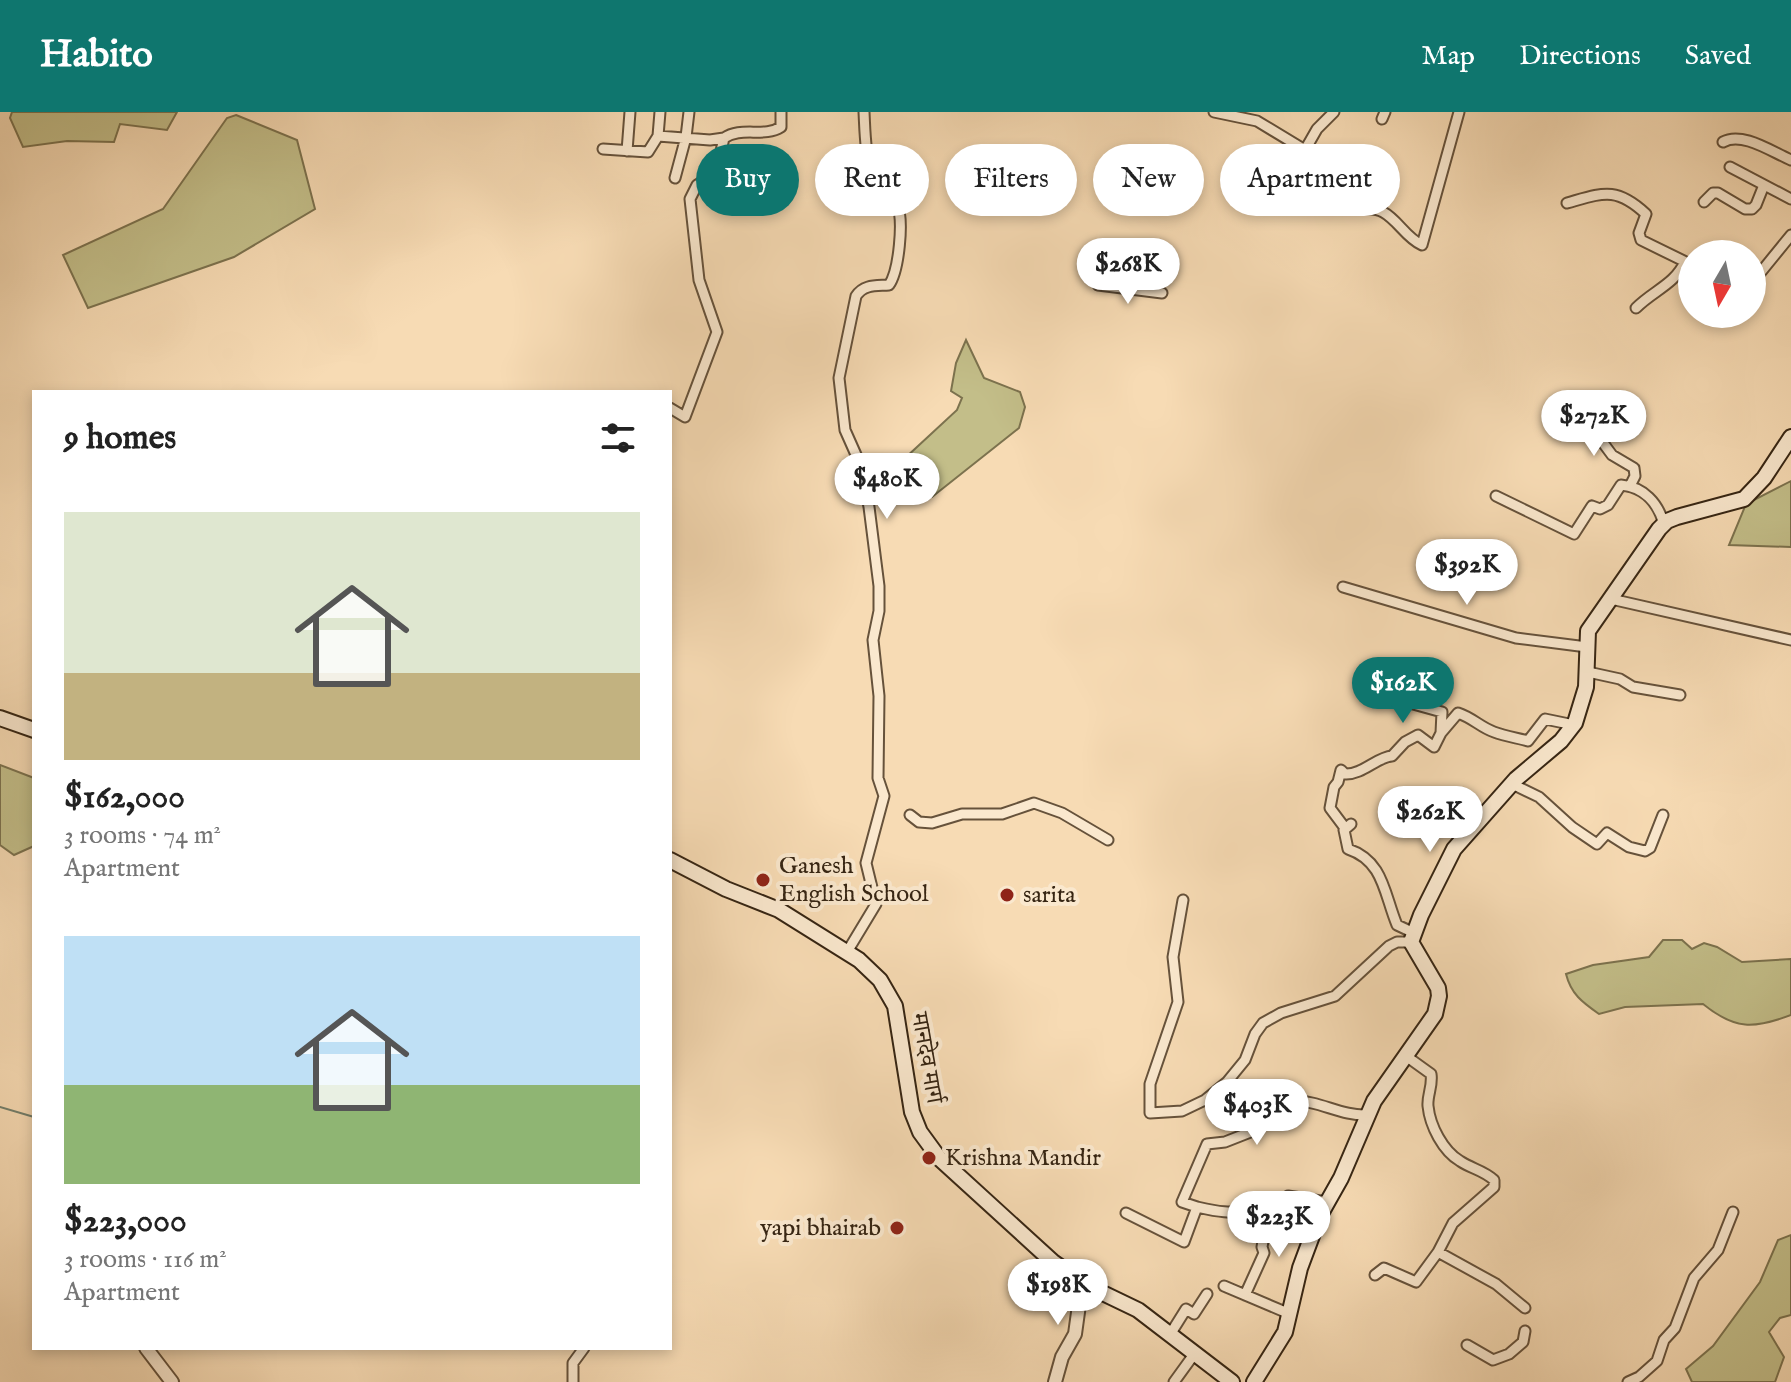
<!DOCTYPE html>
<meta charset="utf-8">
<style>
:root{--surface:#fff;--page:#f2f2f2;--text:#222;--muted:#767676;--accent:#0f766e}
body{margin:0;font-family:"IM FELL English","Noto Serif Devanagari",serif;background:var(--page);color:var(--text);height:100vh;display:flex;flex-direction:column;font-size:30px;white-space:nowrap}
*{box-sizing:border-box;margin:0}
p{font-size:26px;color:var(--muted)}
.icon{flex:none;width:44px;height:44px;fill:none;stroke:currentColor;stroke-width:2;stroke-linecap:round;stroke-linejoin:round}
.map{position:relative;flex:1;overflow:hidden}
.side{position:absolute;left:32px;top:278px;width:640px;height:960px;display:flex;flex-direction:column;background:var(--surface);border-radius:0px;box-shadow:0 4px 12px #0003}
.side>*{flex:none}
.banner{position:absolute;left:696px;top:32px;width:760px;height:72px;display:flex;gap:16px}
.needle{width:52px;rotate:189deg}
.controls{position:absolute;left:1678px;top:128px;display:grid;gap:16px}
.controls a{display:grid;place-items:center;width:88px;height:88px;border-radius:50%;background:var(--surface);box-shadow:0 4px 12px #0003;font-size:40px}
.price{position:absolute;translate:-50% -68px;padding:0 18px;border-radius:28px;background:#fff;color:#222;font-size:26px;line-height:52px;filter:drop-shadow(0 2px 4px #0008)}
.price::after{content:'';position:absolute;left:50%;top:48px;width:24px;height:18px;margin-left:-12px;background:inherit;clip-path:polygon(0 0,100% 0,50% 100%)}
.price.current{background:var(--accent);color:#fff}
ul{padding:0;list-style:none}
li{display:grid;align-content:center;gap:16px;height:424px;padding:0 32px}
li span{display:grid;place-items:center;height:248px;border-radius:0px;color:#555}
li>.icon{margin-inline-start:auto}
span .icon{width:144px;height:144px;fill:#fffc;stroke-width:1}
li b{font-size:34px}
h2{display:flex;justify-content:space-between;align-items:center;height:96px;padding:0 32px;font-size:34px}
.chip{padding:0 28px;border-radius:36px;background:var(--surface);box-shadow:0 4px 12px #0003;font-size:28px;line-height:72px}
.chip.current{background:var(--accent);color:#fff}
header{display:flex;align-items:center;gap:48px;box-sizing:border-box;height:112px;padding:0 40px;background:var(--accent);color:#fff}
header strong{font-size:38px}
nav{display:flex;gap:44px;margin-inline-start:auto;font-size:28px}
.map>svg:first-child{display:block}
.green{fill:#c3be89;stroke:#7c724e;stroke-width:2}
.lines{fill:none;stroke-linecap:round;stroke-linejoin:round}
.stream{stroke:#74806d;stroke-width:2}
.minor-casing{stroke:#66523b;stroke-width:13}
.tertiary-casing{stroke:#66523b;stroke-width:16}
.secondary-casing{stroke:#362513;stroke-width:18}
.minor{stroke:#fae8ce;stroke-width:9}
.tertiary{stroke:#fae8ce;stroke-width:12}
.secondary{stroke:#fae8ce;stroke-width:14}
.poi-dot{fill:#8f2418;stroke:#fae8ce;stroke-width:3}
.labels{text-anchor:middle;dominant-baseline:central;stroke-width:8;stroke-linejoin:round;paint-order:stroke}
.poi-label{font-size:24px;fill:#362513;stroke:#fae8ce;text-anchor:start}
.street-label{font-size:24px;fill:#362513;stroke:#fae8ce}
</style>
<header>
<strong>Habito</strong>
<nav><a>Map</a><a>Directions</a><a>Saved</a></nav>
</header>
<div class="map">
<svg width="1791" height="1270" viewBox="0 0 1791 1270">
<rect width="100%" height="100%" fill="#f7dbb4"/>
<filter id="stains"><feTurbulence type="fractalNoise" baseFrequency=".0025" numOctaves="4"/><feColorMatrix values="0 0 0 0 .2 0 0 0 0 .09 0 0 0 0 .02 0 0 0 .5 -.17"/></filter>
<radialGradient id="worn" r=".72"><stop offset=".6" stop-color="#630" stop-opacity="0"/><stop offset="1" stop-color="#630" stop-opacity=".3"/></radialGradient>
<path class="green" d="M12,0H177L167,18L120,12L114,30L67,29L23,35L10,6Z
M236,3L297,28L315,97L234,145L88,196L63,143L163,97L227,6Z
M966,228L984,266L1020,280L1025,295L1019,316L932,385L898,379L904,359L903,348L957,298L962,286L951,279L956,251Z
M1791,369V435L1729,433L1746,392Z
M0,653L34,666V734L14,743L0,733Z
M1663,828H1682L1692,837L1704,831L1717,835L1742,850L1791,847V903C1754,917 1735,918 1703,892L1625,895L1599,902C1582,890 1571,882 1566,862L1593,853L1649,845Z
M1791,1123V1203L1780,1206L1769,1220L1784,1245L1775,1270H1692L1686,1257L1713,1234L1760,1170L1778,1128Z"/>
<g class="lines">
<path class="stream" d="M0,995L34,1005"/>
<defs>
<path id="minor" d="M1214,0L1257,9L1343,61L1352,92C1362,100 1372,94 1383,100C1398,108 1406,126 1422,133L1459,0
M1382,7L1385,0
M658,24L710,28L724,26
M1723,30C1742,19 1772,40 1791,48
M603,37L648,40L658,24L660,0
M1305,38L1317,17L1334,0
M627,39L630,0
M1730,55L1791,87
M675,66L686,25L689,0
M1704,90L1713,81H1718L1745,97H1752L1756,93L1764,73
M1567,91C1603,81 1616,74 1646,102L1639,121L1641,128L1692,153
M1752,171L1791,123
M1098,173L1162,181
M1636,196C1654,178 1674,173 1685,150
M670,296L685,305L717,220L699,168L690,87L697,73L716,61L724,26C741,14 764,26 781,15V0
M1592,316L1612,343L1634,356L1635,364L1630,374
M1496,384L1574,422L1592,394L1600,397L1608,393L1621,373C1644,375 1658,391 1664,412
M1471,451L1474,445
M1343,475L1516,526L1587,535
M1611,487L1791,528
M1588,560L1620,567L1633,575L1680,583
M1390,577V583L1395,587L1442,600L1441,621L1458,601C1473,606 1480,615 1494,620C1505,624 1517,626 1528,629L1545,607L1574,613
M1512,672L1539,685L1572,715L1597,732L1607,721L1629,735L1645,739L1650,736L1663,703
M910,703L919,710L932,711L962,702H1002L1034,691L1062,701L1108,728
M1351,712L1344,718L1348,737C1384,749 1384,782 1397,813L1414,821
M1345,716L1330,696L1334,675L1338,670L1341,658L1345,662C1362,663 1377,645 1392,644L1405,630L1418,623L1434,635L1441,621
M1183,788L1173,845L1178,890L1150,972V1001L1182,999L1205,988L1227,970L1245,948L1255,922L1263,911L1281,901L1335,884L1389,834L1397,830H1411
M847,840L876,792L866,751L884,684L878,666L879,584L873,528L879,499V474L869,395L861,354L845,318L839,266L856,184C864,172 876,174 889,173C899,159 904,108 897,92C891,79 875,72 870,57C865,39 865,19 864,0
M1406,944L1431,962C1433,974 1427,983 1428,994C1430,1014 1443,1039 1460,1049C1472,1057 1483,1058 1494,1068V1075L1453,1111L1438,1140L1496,1172L1525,1196
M1227,970C1256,988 1281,984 1312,991C1330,995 1348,1004 1367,1003
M1288,1084L1327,1090
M1197,1095C1215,1099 1232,1103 1251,1097L1319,1105
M1126,1101L1184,1130L1197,1095L1182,1090L1207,1032L1225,1030L1253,1019L1256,995L1263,984
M1375,1163L1384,1156L1416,1170L1438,1140
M1224,1174L1290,1202
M1245,1183L1264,1141L1262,1135L1268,1099
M1171,1221L1186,1197L1194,1202L1207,1182
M1467,1233L1493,1248L1509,1242L1523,1230L1525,1219
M573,1270V1251L584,1236
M1174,1270L1195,1241
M1628,1270L1639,1265L1657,1249L1664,1228L1675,1216L1694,1166L1718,1138L1733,1100"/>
<path id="tertiary" d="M146,1236L172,1270
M1055,1270L1062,1245L1075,1222L1079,1193L1086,1173"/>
<path id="secondary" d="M0,606L34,618
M670,748L726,777L779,798L859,848L880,868L895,894L912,1000L920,1020L939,1046L1053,1150L1086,1173L1138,1198L1232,1270
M1254,1270L1285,1220L1300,1156L1319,1105L1341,1066L1374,989L1435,902L1439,884L1438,876L1411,830L1421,803L1454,737L1516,667L1561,629L1575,611L1586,575L1588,519L1659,417L1667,409L1677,405L1744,387L1764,366L1791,325"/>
</defs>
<use href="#minor" class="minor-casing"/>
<use href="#tertiary" class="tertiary-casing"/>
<use href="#secondary" class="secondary-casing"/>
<use href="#minor" class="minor"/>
<use href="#tertiary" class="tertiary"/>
<use href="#secondary" class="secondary"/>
</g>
<g class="poi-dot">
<circle cx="763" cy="768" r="8"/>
<circle cx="1007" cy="783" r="8"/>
<circle cx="929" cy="1046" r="8"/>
<circle cx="897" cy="1116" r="8"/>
</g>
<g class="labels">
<g class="poi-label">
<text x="779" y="754">Ganesh<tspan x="779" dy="28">English School</tspan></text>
<text x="1023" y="783">sarita</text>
<text x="945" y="1046">Krishna Mandir</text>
<text x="881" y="1116" text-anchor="end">yapi bhairab</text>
</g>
<g class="street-label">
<text transform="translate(926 946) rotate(80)">मानदेव मार्ग</text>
</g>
</g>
<rect width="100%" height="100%" filter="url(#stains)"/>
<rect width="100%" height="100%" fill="url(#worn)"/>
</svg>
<div class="controls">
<a><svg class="needle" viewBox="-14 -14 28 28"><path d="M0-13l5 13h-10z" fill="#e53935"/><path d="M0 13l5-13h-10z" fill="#767676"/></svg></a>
</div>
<b class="price" style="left:1128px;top:194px">$268K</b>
<b class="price" style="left:1594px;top:346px">$272K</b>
<b class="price" style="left:887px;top:409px">$480K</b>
<b class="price" style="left:1467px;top:495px">$392K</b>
<b class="price current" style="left:1403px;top:613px">$162K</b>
<b class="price" style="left:1430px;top:742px">$262K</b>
<b class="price" style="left:1257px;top:1035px">$403K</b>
<b class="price" style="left:1279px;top:1147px">$223K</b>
<b class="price" style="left:1058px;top:1215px">$198K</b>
<div class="banner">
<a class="chip current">Buy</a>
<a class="chip">Rent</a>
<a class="chip">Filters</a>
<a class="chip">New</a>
<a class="chip">Apartment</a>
</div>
<section class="side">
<h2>9 homes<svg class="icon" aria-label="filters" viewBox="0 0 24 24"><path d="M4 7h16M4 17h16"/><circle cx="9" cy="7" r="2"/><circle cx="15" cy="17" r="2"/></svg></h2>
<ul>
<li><span style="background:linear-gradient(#dfe7d0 65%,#c2b280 0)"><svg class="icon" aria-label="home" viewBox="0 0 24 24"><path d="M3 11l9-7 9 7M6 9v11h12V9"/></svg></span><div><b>$162,000</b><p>3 rooms · 74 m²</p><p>Apartment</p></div></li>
<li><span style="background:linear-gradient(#bfe0f5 60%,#8fb573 0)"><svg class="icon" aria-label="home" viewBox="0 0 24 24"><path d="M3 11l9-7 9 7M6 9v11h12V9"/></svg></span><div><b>$223,000</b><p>3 rooms · 116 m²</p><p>Apartment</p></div></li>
</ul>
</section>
</div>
